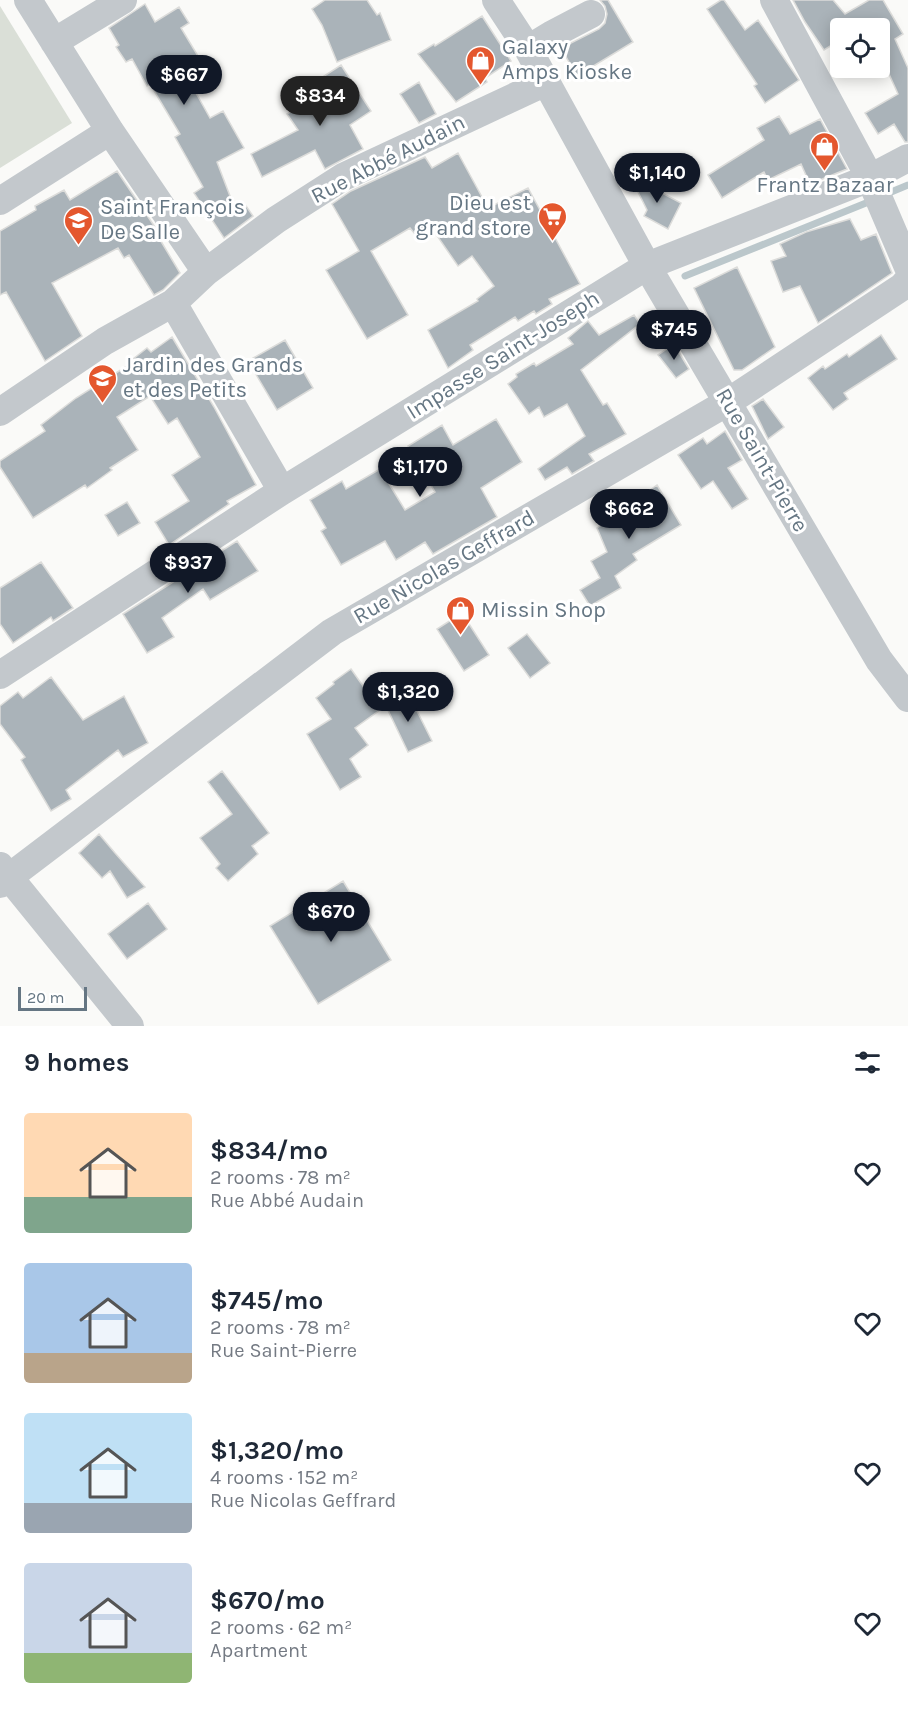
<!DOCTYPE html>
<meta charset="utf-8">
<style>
:root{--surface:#fff;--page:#f6f6f7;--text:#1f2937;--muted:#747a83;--accent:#111827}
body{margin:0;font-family:Karla,sans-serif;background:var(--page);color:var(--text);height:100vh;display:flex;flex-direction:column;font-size:22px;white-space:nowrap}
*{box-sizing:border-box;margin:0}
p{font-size:20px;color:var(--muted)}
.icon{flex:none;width:33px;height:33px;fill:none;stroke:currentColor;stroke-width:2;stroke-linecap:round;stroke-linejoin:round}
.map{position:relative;height:1026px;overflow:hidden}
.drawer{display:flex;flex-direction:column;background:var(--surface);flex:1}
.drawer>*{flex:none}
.buttons{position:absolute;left:830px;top:18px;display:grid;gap:12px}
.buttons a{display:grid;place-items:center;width:60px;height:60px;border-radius:6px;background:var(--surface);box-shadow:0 3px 15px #0003;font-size:30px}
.scale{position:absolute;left:18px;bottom:15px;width:69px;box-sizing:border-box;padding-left:6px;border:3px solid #657683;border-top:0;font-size:16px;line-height:21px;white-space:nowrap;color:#657683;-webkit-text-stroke:4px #fff;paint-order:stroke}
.price{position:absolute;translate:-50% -51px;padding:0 14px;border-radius:21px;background:var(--accent);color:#fff;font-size:20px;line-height:39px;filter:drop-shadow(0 2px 3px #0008)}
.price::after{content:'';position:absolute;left:50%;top:36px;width:18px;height:14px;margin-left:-9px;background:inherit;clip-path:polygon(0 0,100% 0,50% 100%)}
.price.on{background:#222;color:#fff}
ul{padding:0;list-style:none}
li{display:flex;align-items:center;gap:18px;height:150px;padding:0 24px}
li span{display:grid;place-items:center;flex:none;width:168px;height:120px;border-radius:6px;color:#555}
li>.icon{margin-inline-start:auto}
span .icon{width:72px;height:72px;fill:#fffc;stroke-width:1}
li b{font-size:26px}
h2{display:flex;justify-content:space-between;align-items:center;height:72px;padding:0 24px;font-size:26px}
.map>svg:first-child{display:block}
.green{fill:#dadfd7}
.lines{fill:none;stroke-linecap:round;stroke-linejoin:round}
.stream{stroke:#bbc7cb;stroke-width:7}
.building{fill:#aab3b9;stroke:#dcdcda;stroke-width:1.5}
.minor{stroke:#c3c8cc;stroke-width:28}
.labels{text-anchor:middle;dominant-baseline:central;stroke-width:6;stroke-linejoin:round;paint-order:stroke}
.poi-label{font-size:22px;fill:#657683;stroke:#fff;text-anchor:start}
.street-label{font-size:22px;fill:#657683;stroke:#fff}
</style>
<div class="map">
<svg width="908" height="1026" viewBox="0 0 908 1026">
<rect width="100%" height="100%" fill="#fafaf8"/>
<path class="green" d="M0,6L72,123L0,168Z"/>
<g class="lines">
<path class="stream" d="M884,195L908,185
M685,276L871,201"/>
</g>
<path class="building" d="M325,0H367L377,15L380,13L391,40L337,62L322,25L312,9Z
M600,0H608L633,42L577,76L561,48L599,29L605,23L607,14L605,6Z
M721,0H724L745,30L758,20L799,80L765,103L754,86L757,84L707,9Z
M793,0H833L845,14L869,0H883L903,34L895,39L908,68V142H905L894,124L878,134L865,113L898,94L879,52V28H840V40L824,50L805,22Z
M145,4L155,22L179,7L189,23L181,28L198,56L181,66L210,118L223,111L244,148L217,162L235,209L244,203L253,216L224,238L194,193L203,187L175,137L180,134L150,84L147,86L132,59L126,62L116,47L119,45L109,28Z
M482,16L511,61L485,78L487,82L456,102L418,54L434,44L435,46Z
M341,65L371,111L350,125L363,149L325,169L315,150L262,177L251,154L298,130L287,114L324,90L318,80Z
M419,82L436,114L419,123L400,94Z
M779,116L790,134L820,119L847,169L810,184L801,164L768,180L764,172L722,198L708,175L764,140L757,128Z
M458,153L488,208L528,188L580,284L549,299L552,304L536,314L534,311L518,321L515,317L470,345L473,350L448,368L428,330L478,301L477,299L494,286L472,256L458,266L429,224L415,234L410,228L371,251L408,315L367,339L326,270L359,251L332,204L351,191L425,157L432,168Z
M117,171L161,236L159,238L180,273L163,290L154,295L129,255L124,258L118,248L52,283L82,336L45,361L6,292L0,295V231L36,210L35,206L64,190L70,200Z
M630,176L681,203L668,229L644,216L647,210Z
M850,219L861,240L876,234L892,273L818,323L800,286L783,292L771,261L786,256L780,244L806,232Z
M737,267L775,347L742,370H734L694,288Z
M634,315L640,324L581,370L603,405L607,403L626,434L589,454L594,461L572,474L567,467L545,480L538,469L585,436L567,404L544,417L539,407L529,414L508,384L517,377L516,374L534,363L536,366L573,344L568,338L588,321L599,335Z
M881,335L897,359L844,393L848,399L833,410L808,378L823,366L825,369L847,354L849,357Z
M172,337L214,407L256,485L227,501L229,504L169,545L155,522L189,501L172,475L200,457L177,418L168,424L150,396L117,417L138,450L110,468L112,470L87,488L85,485L33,518L0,467V461L45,431L41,425L76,398L135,361L133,359L147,348L151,352Z
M285,340L313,388L277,410L248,361Z
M674,344L689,369L676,378L658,355Z
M763,399L784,427L768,439L752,406Z
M496,419L522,462L481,488L497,517L433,554L425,542L396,560L385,541L341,565L321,531L326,528L310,500L342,481L346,489L380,469L405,510L435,492L408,446L442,425L453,445Z
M725,431L742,460L728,468L748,499L732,509L713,481L701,489L678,455L703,438L707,444Z
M657,485L681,525L633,554L637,560L615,576L621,588L590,606L580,590L600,578L591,561L607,552L597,528Z
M127,502L140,523L118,536L105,515Z
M237,541L258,571L210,600L203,589L162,618L174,637L147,653L123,614Z
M41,562L73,608L53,621L51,617L13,643L0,624V588Z
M462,613L489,655L464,671L437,629Z
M527,634L550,663L530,678L508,648Z
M351,669L380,710L355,728L368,745L350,759L361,777L340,790L307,734L331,719L316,698L334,684L333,682Z
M51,677L83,720L124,696L148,743L123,757L118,750L66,790L71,799L51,811L21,760L25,757L0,724V706L18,692L23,698Z
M408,693L432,741L408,752L385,704Z
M222,771L269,833L252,846L258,854L228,881L216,868L220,864L200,838L232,814L208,782Z
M99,834L115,853L145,887L127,898L110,871L102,878L79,853Z
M343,881L391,960L318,1004L270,926Z
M148,903L167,929L127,959L108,934Z"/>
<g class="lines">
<path class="minor" d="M28,0L110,131L206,272
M496,0L528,49L647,266L879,660L908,698
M774,0L870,178L908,267
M54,42L123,0
M528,49L551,35L591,14
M0,201L110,131
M173,303L282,491
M0,412L105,341L173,303L206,272L276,220L343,177L546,82
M0,675L282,491L647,266L870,178L908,158
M0,866L130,1026
M0,884L332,632L728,402L902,287L908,280"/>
</g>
<defs>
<symbol id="shop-pin" viewBox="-11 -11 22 30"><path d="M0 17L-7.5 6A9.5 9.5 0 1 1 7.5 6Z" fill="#e4572e" stroke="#fff"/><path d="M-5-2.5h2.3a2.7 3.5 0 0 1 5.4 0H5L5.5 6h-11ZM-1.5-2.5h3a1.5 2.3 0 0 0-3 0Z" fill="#fff"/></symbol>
<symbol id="supermarket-pin" viewBox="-11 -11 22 30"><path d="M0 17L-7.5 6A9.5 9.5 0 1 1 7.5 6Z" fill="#e4572e" stroke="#fff"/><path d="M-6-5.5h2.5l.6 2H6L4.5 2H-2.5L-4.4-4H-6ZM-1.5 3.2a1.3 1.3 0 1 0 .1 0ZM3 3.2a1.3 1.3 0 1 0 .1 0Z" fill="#fff"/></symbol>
<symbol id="school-pin" viewBox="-11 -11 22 30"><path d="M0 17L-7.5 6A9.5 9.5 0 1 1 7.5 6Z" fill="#e4572e" stroke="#fff"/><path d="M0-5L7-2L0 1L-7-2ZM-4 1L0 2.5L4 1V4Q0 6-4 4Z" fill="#fff"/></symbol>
</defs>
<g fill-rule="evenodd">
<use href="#shop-pin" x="464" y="44" width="33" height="45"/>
<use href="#shop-pin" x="808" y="130" width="33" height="45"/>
<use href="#supermarket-pin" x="536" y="200" width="33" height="45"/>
<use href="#school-pin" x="62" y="204" width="33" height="45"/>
<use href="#school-pin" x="86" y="362" width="33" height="45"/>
<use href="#shop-pin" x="444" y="594" width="33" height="45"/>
</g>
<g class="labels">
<g class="poi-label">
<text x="502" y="47">Galaxy<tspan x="502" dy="25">Amps Kioske</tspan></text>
<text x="825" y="185" text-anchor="middle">Frantz Bazaar</text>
<text x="531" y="203" text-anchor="end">Dieu est<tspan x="531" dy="25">grand store</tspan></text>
<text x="100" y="207">Saint François<tspan x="100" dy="25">De Salle</tspan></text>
<text x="123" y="365">Jardin des Grands<tspan x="123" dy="25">et des Petits</tspan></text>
<text x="481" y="610">Missin Shop</text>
</g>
<g class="street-label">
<text transform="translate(388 159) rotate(-27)">Rue Abbé Audain</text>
<text transform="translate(503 355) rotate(-32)">Impasse Saint-Joseph</text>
<text transform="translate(762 460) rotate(60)">Rue Saint-Pierre</text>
<text transform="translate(444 567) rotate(-30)">Rue Nicolas Geffrard</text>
</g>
</g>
</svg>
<div class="buttons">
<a><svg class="icon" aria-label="locate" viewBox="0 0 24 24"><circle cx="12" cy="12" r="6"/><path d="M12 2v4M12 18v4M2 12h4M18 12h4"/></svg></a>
</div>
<div class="scale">20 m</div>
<b class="price" style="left:184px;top:106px">$667</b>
<b class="price on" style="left:320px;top:127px">$834</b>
<b class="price" style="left:657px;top:204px">$1,140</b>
<b class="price" style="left:674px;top:361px">$745</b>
<b class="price" style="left:420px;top:498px">$1,170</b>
<b class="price" style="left:629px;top:540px">$662</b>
<b class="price" style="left:188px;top:594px">$937</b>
<b class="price" style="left:408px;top:723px">$1,320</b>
<b class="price" style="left:331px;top:943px">$670</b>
</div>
<section class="drawer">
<h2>9 homes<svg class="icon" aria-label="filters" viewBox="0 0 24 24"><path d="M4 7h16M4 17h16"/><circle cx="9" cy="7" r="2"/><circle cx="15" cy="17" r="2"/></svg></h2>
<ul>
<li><span style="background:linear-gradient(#ffd9b3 70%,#7fa58c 0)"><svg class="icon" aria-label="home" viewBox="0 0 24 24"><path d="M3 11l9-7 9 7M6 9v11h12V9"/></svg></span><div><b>$834/mo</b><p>2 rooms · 78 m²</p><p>Rue Abbé Audain</p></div><svg class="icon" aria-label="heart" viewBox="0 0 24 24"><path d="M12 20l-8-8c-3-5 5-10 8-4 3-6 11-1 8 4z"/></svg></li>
<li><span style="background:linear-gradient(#a9c7e8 75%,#b9a48a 0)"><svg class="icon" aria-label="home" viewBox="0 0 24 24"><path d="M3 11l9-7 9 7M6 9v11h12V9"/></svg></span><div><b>$745/mo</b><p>2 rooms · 78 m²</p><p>Rue Saint-Pierre</p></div><svg class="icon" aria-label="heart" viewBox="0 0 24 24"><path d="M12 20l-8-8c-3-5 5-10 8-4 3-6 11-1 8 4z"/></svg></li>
<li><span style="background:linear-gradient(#bfe0f5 75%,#9aa5b1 0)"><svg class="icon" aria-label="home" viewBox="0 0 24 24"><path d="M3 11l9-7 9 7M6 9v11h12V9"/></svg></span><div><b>$1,320/mo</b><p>4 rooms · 152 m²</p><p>Rue Nicolas Geffrard</p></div><svg class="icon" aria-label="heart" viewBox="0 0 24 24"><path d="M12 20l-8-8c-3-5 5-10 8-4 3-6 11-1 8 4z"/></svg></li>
<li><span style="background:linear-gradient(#c9d6e8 75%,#8fb573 0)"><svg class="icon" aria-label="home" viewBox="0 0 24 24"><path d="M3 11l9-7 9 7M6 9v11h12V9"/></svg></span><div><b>$670/mo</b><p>2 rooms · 62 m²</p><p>Apartment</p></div><svg class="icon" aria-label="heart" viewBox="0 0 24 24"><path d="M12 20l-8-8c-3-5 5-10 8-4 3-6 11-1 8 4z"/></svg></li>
</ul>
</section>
